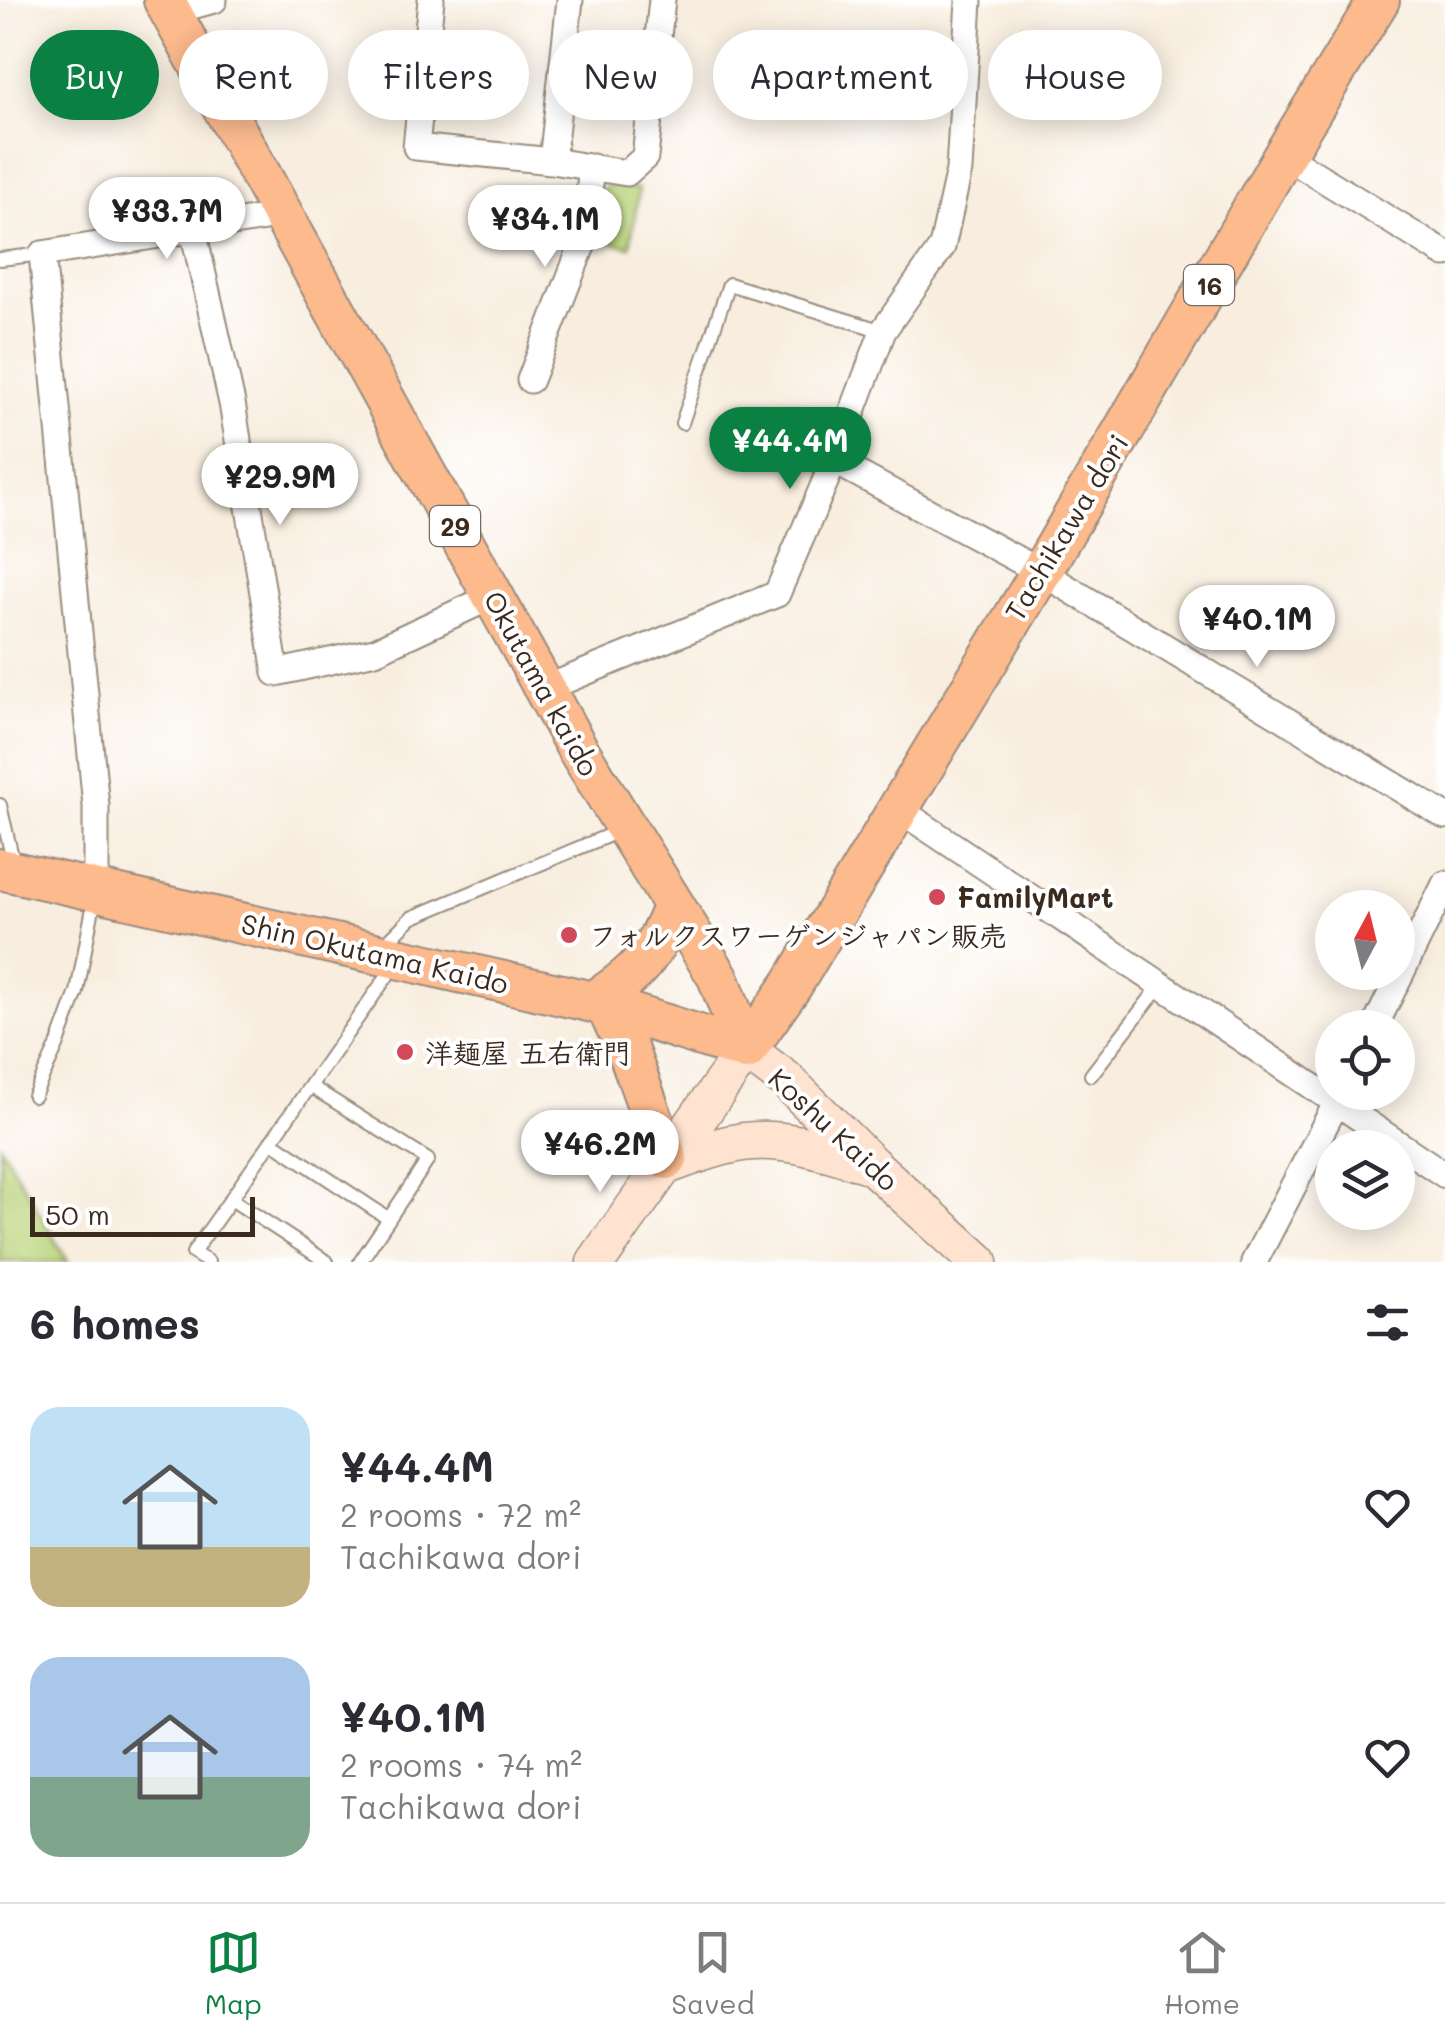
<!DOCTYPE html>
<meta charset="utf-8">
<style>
:root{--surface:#fff;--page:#f2f2f3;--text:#2b2b33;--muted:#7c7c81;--line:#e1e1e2;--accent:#0b8043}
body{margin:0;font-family:Mali,"Klee One",sans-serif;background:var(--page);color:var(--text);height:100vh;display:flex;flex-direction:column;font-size:38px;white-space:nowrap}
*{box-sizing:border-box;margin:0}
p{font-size:32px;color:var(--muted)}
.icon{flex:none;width:55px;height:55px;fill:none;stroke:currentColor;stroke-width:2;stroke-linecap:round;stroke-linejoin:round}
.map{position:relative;height:1262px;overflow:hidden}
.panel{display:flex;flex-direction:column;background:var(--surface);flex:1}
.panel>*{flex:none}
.guide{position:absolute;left:30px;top:30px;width:1385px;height:90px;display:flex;gap:20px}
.needle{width:65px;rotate:7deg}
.tools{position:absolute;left:1315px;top:890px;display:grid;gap:20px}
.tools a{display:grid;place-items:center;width:100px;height:100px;border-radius:50%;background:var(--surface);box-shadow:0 5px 25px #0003;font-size:50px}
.scale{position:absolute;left:30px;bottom:25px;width:225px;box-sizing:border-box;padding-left:10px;border:5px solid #3b2a1e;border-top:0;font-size:28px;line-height:35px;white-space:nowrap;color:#3b2a1e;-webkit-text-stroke:8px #fff;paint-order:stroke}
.price{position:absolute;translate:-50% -85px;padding:0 22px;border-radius:35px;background:#fff;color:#222;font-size:32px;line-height:65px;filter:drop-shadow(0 2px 5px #0008)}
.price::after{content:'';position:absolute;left:50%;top:60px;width:30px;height:22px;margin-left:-15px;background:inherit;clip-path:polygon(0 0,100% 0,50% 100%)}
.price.active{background:var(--accent);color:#fff}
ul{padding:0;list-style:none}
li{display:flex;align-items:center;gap:30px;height:250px;padding:0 30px}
li span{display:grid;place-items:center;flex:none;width:280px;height:200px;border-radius:30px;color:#555}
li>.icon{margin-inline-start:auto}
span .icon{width:120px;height:120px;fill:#fffc;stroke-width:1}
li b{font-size:42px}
h2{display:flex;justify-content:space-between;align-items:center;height:120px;padding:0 30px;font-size:42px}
.tag{padding:0 35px;border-radius:45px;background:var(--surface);box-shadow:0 5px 25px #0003;font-size:35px;line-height:90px}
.tag.active{background:var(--accent);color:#fff}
.tab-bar{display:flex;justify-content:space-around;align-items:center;height:140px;border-top:2px solid var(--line);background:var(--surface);font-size:28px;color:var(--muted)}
.tab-bar a{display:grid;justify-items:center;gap:5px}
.tab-bar .active{color:var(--accent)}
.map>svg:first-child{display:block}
.green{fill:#bad47a;stroke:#7a7f4c;stroke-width:2.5}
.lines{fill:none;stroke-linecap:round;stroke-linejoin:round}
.lane-casing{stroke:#9a8c7e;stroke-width:16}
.street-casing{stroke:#9a8c7e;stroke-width:29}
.secondary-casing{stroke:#9a8c7e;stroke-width:41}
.primary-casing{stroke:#9a8c7e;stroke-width:44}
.lane{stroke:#fff;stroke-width:12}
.street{stroke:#fff;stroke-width:25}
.secondary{stroke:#fee3d1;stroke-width:38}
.primary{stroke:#fcba8d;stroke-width:40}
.poi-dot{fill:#d1495b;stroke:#fff;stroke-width:4}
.labels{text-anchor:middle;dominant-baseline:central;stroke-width:8;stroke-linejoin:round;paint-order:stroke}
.shield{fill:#fff;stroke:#766a62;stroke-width:2.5}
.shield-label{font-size:25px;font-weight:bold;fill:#3b2a1e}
.street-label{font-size:28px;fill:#3b2a1e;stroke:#fff}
.poi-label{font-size:28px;font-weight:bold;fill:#3b2a1e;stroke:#fff;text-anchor:start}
</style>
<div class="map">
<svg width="1445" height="1262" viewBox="0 0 1445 1262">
<rect width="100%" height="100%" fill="#fff"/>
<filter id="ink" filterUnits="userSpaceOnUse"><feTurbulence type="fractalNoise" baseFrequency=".01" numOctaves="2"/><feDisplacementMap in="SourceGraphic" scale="20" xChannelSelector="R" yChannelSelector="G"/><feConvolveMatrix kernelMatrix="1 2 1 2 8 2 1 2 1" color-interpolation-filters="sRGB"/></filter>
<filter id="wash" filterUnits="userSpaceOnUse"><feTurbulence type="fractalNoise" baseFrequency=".0048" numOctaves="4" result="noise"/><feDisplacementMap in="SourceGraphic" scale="40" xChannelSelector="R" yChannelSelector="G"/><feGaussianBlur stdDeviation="2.25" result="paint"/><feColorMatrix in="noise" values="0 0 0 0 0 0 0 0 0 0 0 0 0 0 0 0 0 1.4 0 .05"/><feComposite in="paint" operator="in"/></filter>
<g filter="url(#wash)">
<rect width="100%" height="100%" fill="#f8edde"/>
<path class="green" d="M610,185L639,189L630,247L591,237L597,194Z
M0,1145L68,1262H0Z"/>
</g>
<g filter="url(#ink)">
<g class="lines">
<defs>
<path id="lane" d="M0,259L42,254
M682,423L729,284L883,331
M0,805L14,865
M383,946L411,918L624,829
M1091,1075L1159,987
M310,1086L428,1160L360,1262
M34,1096L57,1046L77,992L95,897
M271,1141L389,1219
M231,1199L327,1262
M208,1262L193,1253L397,962"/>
<path id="street" d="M431,0L416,147L552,161L627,173L645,157L662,0
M170,12L214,0
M1284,155L1445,254
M552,161L570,0
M193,230L232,403L276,673L375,651L493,596
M530,380L583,243L592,167
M834,461L883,331L942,247L959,170L969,0
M544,689L777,594L834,461L1041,572L1445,816
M897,808L1445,1175
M96,889V806L42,254L283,215
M1374,1028L1445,884
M1254,1262L1342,1092"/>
<path id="secondary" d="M661,1167C687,1158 715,1146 743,1142C784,1136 826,1151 865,1163
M596,1262L746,1050L786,1080L872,1165L979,1262"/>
<path id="primary" d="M164,0L577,748L718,977L746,1050
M0,869L593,1002L746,1050
M593,1002C636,975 655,955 673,907
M606,1006L627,1048L667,1159
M746,1050L792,985L1041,572L1284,155L1379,0"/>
</defs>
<use href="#lane" class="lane-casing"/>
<use href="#street" class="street-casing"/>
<use href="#secondary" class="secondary-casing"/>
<use href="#primary" class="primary-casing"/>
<use href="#lane" class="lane"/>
<use href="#street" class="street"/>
<use href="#secondary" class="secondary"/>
<use href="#primary" class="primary"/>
</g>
</g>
<g class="poi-dot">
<circle cx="937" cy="897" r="10"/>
<circle cx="569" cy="935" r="10"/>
<circle cx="405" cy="1052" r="10"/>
</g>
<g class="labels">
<g class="shield">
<rect x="1184" y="265" width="50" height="40" rx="8"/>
<rect x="430" y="506" width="50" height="40" rx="8"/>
</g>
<g class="shield-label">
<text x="1209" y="285">16</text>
<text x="455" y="526">29</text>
</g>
<g class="street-label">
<text transform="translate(1066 527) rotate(-59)">Tachikawa dori</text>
<text transform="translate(542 683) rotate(61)">Okutama kaido</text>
<text transform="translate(375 953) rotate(13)">Shin Okutama Kaido</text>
<text transform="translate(834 1129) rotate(43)">Koshu Kaido</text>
</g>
<g class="poi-label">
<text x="957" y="897">FamilyMart</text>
<text x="589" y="935">フォルクスワーゲンジャパン販売</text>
<text x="425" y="1052">洋麺屋 五右衛門</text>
</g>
</g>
</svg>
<div class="tools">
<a><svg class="needle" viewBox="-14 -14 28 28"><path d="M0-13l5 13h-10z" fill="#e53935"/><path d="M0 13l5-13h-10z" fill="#7c7c81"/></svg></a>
<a><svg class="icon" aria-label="locate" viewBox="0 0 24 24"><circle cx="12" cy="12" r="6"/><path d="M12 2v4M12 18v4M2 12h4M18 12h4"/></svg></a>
<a><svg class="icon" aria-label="layers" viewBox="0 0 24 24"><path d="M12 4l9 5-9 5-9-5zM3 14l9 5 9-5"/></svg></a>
</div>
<div class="scale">50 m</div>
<b class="price" style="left:167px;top:262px">¥33.7M</b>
<b class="price" style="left:545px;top:270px">¥34.1M</b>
<b class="price active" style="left:790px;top:492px">¥44.4M</b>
<b class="price" style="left:280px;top:528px">¥29.9M</b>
<b class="price" style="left:1257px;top:670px">¥40.1M</b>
<b class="price" style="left:600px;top:1195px">¥46.2M</b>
<div class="guide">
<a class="tag active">Buy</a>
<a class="tag">Rent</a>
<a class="tag">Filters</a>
<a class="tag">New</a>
<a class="tag">Apartment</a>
<a class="tag">House</a>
</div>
</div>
<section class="panel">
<h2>6 homes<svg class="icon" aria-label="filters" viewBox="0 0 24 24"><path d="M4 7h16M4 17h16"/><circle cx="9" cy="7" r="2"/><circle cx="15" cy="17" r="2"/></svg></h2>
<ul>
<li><span style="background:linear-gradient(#bfe0f5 70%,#c2b280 0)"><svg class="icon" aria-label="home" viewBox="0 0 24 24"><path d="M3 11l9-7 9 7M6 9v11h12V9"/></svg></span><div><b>¥44.4M</b><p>2 rooms · 72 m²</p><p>Tachikawa dori</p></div><svg class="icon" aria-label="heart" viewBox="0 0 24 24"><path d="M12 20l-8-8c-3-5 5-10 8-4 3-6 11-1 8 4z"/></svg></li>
<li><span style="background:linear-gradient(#a9c7e8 60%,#7fa58c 0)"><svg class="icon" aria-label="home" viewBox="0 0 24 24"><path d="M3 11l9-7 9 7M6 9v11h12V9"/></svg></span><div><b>¥40.1M</b><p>2 rooms · 74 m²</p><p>Tachikawa dori</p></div><svg class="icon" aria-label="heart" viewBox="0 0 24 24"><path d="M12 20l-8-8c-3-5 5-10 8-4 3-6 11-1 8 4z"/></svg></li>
</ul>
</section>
<nav class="tab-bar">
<a class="active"><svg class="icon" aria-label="map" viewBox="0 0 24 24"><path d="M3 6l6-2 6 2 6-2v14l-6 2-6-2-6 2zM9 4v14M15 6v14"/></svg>Map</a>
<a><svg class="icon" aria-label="saved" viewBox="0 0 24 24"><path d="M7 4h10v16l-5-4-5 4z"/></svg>Saved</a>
<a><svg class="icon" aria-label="home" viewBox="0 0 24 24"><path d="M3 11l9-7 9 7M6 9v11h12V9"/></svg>Home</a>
</nav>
